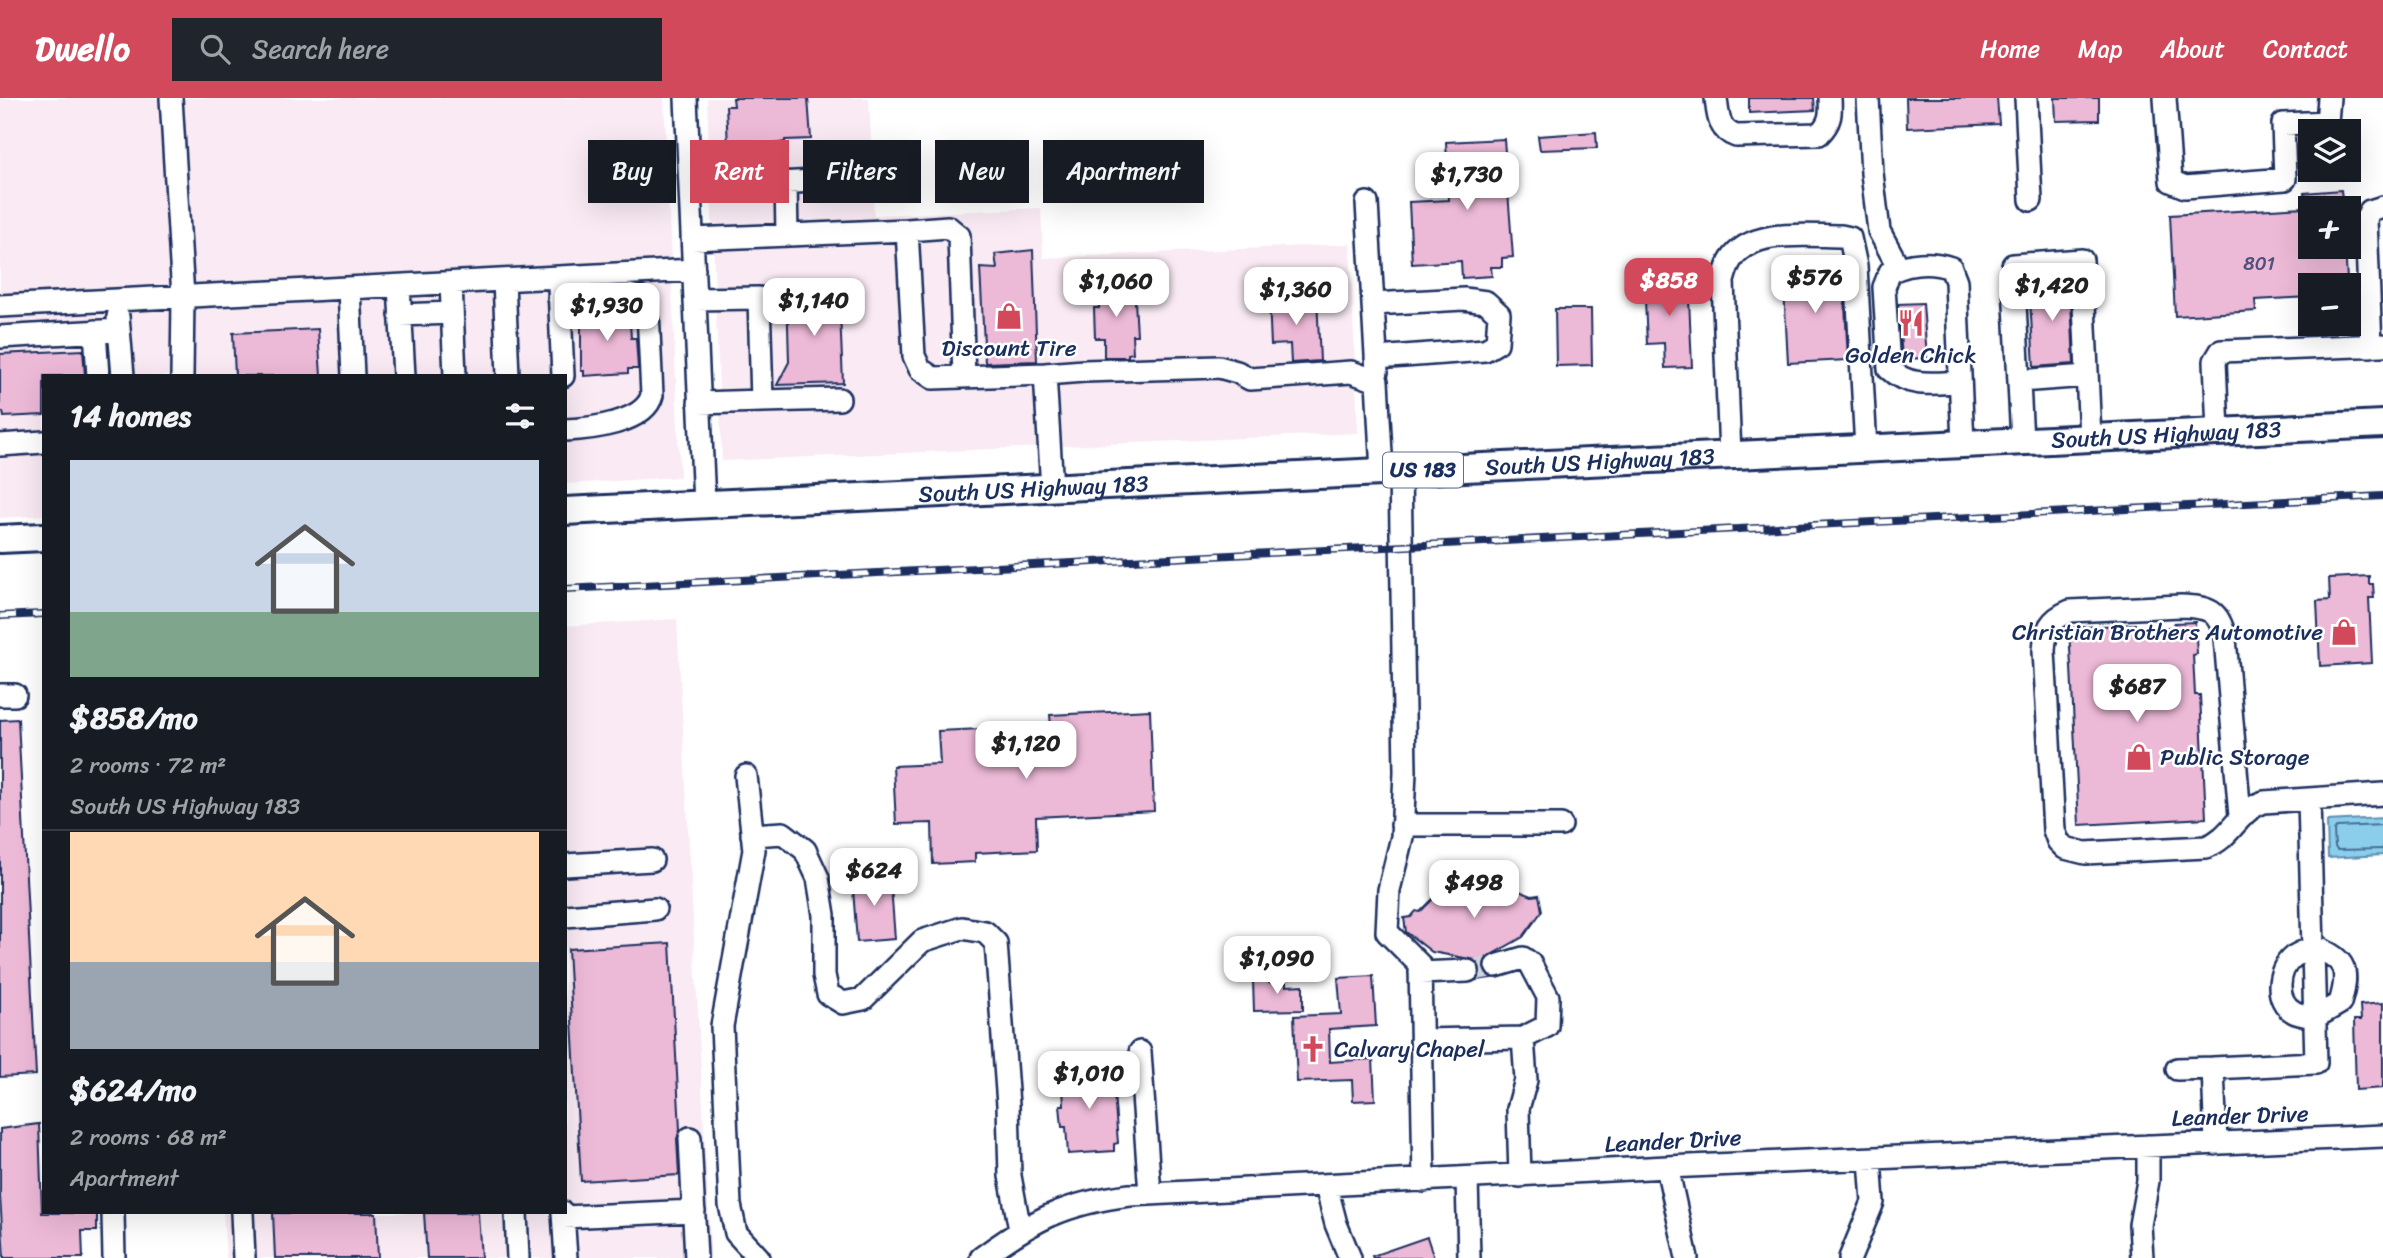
<!DOCTYPE html>
<meta charset="utf-8">
<style>
:root{--surface:#171b24;--page:#20242c;--text:#f1f3f6;--muted:#9ea1a6;--line:#363941;--accent:#d1495b}
body{margin:0;font-family:Sriracha,sans-serif;background:var(--page);color:var(--text);height:100vh;display:flex;flex-direction:column;font-size:26px;white-space:nowrap}
*{box-sizing:border-box;margin:0}
p{font-size:23px;color:var(--muted)}
.icon{flex:none;width:38px;height:38px;fill:none;stroke:currentColor;stroke-width:2;stroke-linecap:round;stroke-linejoin:round}
.map{position:relative;flex:1;overflow:hidden}
.side{position:absolute;left:42px;top:276px;width:525px;height:840px;display:flex;flex-direction:column;background:var(--surface);border-radius:0px;box-shadow:0 7px 28px #0002}
.side>*{flex:none}
.guide{position:absolute;left:588px;top:42px;width:665px;height:63px;display:flex;gap:14px}
.fabs{position:absolute;left:2298px;top:21px;display:grid;gap:14px}
.fabs a{display:grid;place-items:center;width:63px;height:63px;border-radius:0px;background:var(--surface);box-shadow:0 7px 28px #0002;font-size:35px}
.price{position:absolute;translate:-50% -60px;padding:0 16px;border-radius:14px;background:#fff;color:#222;font-size:23px;line-height:46px;filter:drop-shadow(0 2px 4px #0008)}
.price::after{content:'';position:absolute;left:50%;top:42px;width:21px;height:16px;margin-left:-10px;background:inherit;clip-path:polygon(0 0,100% 0,50% 100%)}
.price.active{background:var(--accent);color:#fff}
ul{padding:0;list-style:none}
li{display:grid;align-content:center;gap:14px;height:371px;padding:0 28px}
li+li{border-top:2px solid var(--line)}
li span{display:grid;place-items:center;height:217px;border-radius:0px;color:#555}
li>.icon{margin-inline-start:auto}
span .icon{width:126px;height:126px;fill:#fffc;stroke-width:1}
li b{font-size:30px}
h2{display:flex;justify-content:space-between;align-items:center;height:84px;padding:0 28px;font-size:30px}
.pill{padding:0 24px;border-radius:0px;background:var(--surface);box-shadow:0 7px 28px #0002;font-size:24px;line-height:63px}
.pill.active{background:var(--accent);color:#fff}
header{display:flex;align-items:center;gap:42px;box-sizing:border-box;height:98px;padding:0 35px;background:var(--accent);color:#fff}
header strong{font-size:33px}
nav{display:flex;gap:38px;margin-inline-start:auto;font-size:24px}
.search{width:490px;height:63px;background:var(--page);display:flex;align-items:center;gap:18px;box-sizing:border-box;padding:0 24px;border-radius:0px;color:var(--muted);font-size:26px}
.map>svg:first-child{display:block}
.built{fill:#f9eaf3}
.water{fill:#8aceeb;stroke:#5e8eb3;stroke-width:2}
.lines{fill:none;stroke-linecap:round;stroke-linejoin:round}
.shore{stroke:#476f96;stroke-width:2}
.building{fill:#ecb9d7;stroke:#1b2f5e;stroke-width:2}
.minor-tunnel{stroke:#d1d5df;stroke-width:21;stroke-dasharray:21 10;stroke-linecap:butt}
.minor-casing{stroke:#1b2f5e;stroke-width:26}
.major-casing{stroke:#1b2f5e;stroke-width:32}
.minor{stroke:#fff;stroke-width:21}
.major{stroke:#fff;stroke-width:26}
.rail-casing{stroke:#1b2f5e;stroke-width:8}
.rail{stroke:#fff;stroke-width:5;stroke-dasharray:16;stroke-linecap:butt}
.labels{text-anchor:middle;dominant-baseline:central;stroke-width:5;stroke-linejoin:round;paint-order:stroke}
.number-label{font-size:19px;fill:#4f527c}
.shield{fill:#fff;stroke:#5f6d8e;stroke-width:2}
.shield-label{font-size:21px;font-weight:bold;fill:#1b2f5e}
.poi-label{font-size:23px;fill:#1b2f5e;stroke:#fff}
.street-label{font-size:23px;fill:#1b2f5e;stroke:#fff}
</style>
<header>
<strong>Dwello</strong>
<div class="search"><svg class="icon" aria-label="search" viewBox="0 0 24 24"><circle cx="10" cy="10" r="6"/><path d="M15 15l6 6"/></svg>Search here</div>
<nav><a>Home</a><a>Map</a><a>About</a><a>Contact</a></nav>
</header>
<div class="map">
<svg width="2383" height="1160" viewBox="0 0 2383 1160">
<rect width="100%" height="100%" fill="#fff"/>
<filter id="ink" filterUnits="userSpaceOnUse"><feTurbulence type="fractalNoise" baseFrequency=".0143" numOctaves="2"/><feDisplacementMap in="SourceGraphic" scale="14" xChannelSelector="R" yChannelSelector="G"/><feConvolveMatrix kernelMatrix="1 2 1 2 8 2 1 2 1" color-interpolation-filters="sRGB"/></filter>
<g filter="url(#ink)">
<path class="built" d="M0,0H664L680,379L565,386V278H44V417L0,420Z
M707,0H869L874,117L1041,110L1043,160L1350,146L1358,335L722,363Z
M677,521L711,1160H226L223,1115H565V528Z"/>
<path class="water" d="M2383,720V757L2328,760L2327,723Z"/>
<g class="lines">
<path class="shore" d="M2383,727L2337,729L2334,733L2335,749L2337,752L2383,751"/>
</g>
<path class="building" d="M733,0H808L811,41L785,42V44L768,47H728L726,8H734Z
M1749,0H1814L1815,12L1749,15Z
M1906,0H1997L1999,26L1907,30Z
M2055,0H2099V22L2056,23Z
M1596,34L1597,50L1540,52L1538,38Z
M1504,41L1513,159L1502,160V169H1491L1492,178L1462,180L1461,163L1412,166L1409,104L1449,102L1446,44Z
M2341,92L2343,110H2310V149H2345L2347,182L2310,184V199L2255,202L2256,213L2175,218L2170,117L2305,109L2304,95Z
M1033,152L1037,263L985,265L980,170L997,171L995,156Z
M1843,169L1848,262L1788,265L1783,172Z
M1688,178L1692,269L1665,270L1664,245L1647,246L1644,180Z
M2070,181L2074,266L2034,269L2029,184Z
M1134,186L1137,237H1132L1133,255L1128,256V259H1104V240H1095L1094,210H1099L1098,190L1103,189V187Z
M839,191L843,285L777,287L789,264L787,193Z
M1317,199L1320,263L1291,265L1290,246L1271,247L1269,202Z
M1923,205L1927,260L1902,261L1898,206Z
M629,211L631,240H636L638,271H628V275L584,278V273H581V217H575V213Z
M1555,211H1591L1592,267L1556,268Z
M318,231L321,278H235L233,235Z
M83,252L85,278H44V317L4,319L3,314H0V256Z
M2369,478V486H2373L2374,500H2369L2372,565L2320,568L2317,503L2330,502L2329,480Z
M2195,524L2197,556L2193,557L2195,597H2200L2206,720L2079,727L2069,530L2135,526V531L2175,529L2174,525Z
M1150,612L1154,713L1036,719L1037,752L975,755V764L933,766L932,725L896,726L893,668L940,666L938,633L1051,628L1050,617Z
M18,621L36,977L0,979V622Z
M890,775L895,841L857,844L852,778Z
M1465,778L1479,784L1482,781L1496,788L1498,785L1532,798L1539,797L1542,813L1523,839L1486,860L1483,871L1491,880L1477,882L1481,872L1475,862L1432,854L1406,834L1404,820L1411,819L1416,813L1420,814L1438,796L1440,798L1452,787L1454,789Z
M670,845L680,1032L677,1041L679,1077L581,1083L568,851Z
M1373,878L1376,928L1329,931L1330,964L1373,961L1375,1002L1353,1003L1352,982L1297,984L1294,918L1341,916L1338,880Z
M1269,881V885L1286,884V888L1303,887V912L1254,913L1253,882Z
M2383,905V990L2356,992L2354,922H2361L2360,907Z
M1112,970L1118,1045L1114,1046V1053L1068,1056L1066,1029H1062L1060,1007H1064L1062,974Z
M39,1026L42,1115H97V1133H82L83,1160H4L0,1098V1031Z
M273,1115H376L378,1160H275Z
M424,1115H478L481,1160H427Z
M1427,1139L1434,1160H1373L1372,1158Z"/>
<g class="lines">
<path class="minor-tunnel" d="M1468,873L1496,868"/>
<defs>
<path id="minor" d="M171,0L183,199L182,278
M686,0L704,406
M1716,0C1718,17 1718,32 1736,38L1819,36C1831,24 1831,16 1830,0
M1868,0L1872,75L1879,133L1899,170
M2026,0L2031,102
M2165,0L2171,83L2185,89L2285,81L2283,26L2327,24L2329,0
M786,84L787,137
M741,87L852,81
M1367,105L1377,274
M907,132L948,129L959,138L964,279
M692,141L907,132L914,258L920,271L933,280L1045,276L1052,391
M504,182L508,278
M451,185L455,278
M399,188L404,278
M559,189L563,278
M349,190L353,278
M559,201L629,197L641,200L648,213L652,297C645,325 590,331 565,332
M695,201L759,200L762,303L839,301
M1373,206L1464,201L1486,204L1499,216L1497,245L1485,252L1376,260
M0,208L694,172
M400,217L452,215
M118,218L123,278
M95,233L98,278
M0,239L119,232
M2371,248L2366,121L2370,113L2383,109
M1045,276L1084,273L1219,269L1237,274L1250,281L1351,274L1377,283L1382,374
M2019,283L2087,278
M1960,284C1934,285 1909,290 1889,271L1884,189L1890,174C1909,165 1931,163 1951,170L1956,183L1963,346
M699,305L762,303
M2218,334L2215,263L2221,253L2383,247
M2022,343L2013,167L2082,162L2090,340
M0,347L44,344
M1730,357L1723,183C1725,176 1727,168 1731,162C1751,130 1807,138 1841,138L1850,140L1856,168L1866,351
M1400,373L1405,674L1402,739L1389,792L1387,834L1420,867L1424,1083
M0,597H15
M746,678L754,752L722,928L730,1107L736,1135L759,1160
M2240,718L2225,540C2219,512 2209,509 2181,508L2070,513C2050,521 2045,532 2044,553L2054,732L2058,743L2065,750L2085,755L2206,749C2232,740 2238,712 2264,704L2383,696
M1402,727H1561
M752,737L783,735L805,752L818,780L824,817V877L828,896L843,905L863,901L922,843L962,830L985,834L996,845L1008,1007L1010,1078L1020,1132
M565,767L652,762
M565,818L655,811
M2314,849C2346,860 2350,873 2340,905L2316,919C2309,918 2299,917 2294,914C2274,903 2277,872 2293,859C2299,855 2307,852 2314,849Z
M1496,868L1523,860L1530,865L1548,899L1547,928L1523,940L1526,982L1518,1011L1520,1078
M1420,875L1468,873
M1421,942L1523,940
M1140,954L1150,1096
M2177,971L2213,970
M690,1040L696,1160
M2216,1046L2213,970L2316,965L2309,701
M1667,1069L1687,1160
M1467,1080L1469,1160
M1326,1088L1336,1126L1350,1160
M113,1115L114,1160
M242,1115L244,1160
M516,1115L518,1160
M563,1115L566,1160
M564,1119L694,1113
M981,1160C1033,1122 1065,1105 1130,1097L1667,1069L2383,1038
M1850,1160L1873,1104L1870,1061
M2142,1160L2140,1127L2148,1083V1048"/>
<g id="major">
<path id="s1" d="M565,413L2383,326"/>
<path d="M0,441L44,439"/>
</g>
</defs>
<use href="#minor" class="minor-casing"/>
<use href="#major" class="major-casing"/>
<use href="#minor" class="minor"/>
<use href="#major" class="major"/>
<defs>
<path id="rail" d="M565,491L2383,398
M0,518L44,516"/>
</defs>
<use href="#rail" class="rail-casing"/>
<use href="#rail" class="rail"/>
</g>
</g>
<defs>
<symbol id="shop-bare" viewBox="-9 -9 18 18"><path d="M-5-2.5h2.3a2.7 3.5 0 0 1 5.4 0H5L5.5 6h-11ZM-1.5-2.5h3a1.5 2.3 0 0 0-3 0Z" fill="#d1495b" stroke="#fff" stroke-width="2.5" paint-order="stroke"/></symbol>
<symbol id="restaurant-bare" viewBox="-9 -9 18 18"><path d="M-5-6h1v4h1v-4h1v4h1v-4h1v5L-1.5 .5V6h-2V.5L-5-1ZM5-6V6H3V1.5H1.5Q1.5-4 5-6Z" fill="#d1495b" stroke="#fff" stroke-width="2.5" paint-order="stroke"/></symbol>
<symbol id="church-bare" viewBox="-9 -9 18 18"><path d="M-1.2-6h2.4v3.5h3.3v2.4h-3.3V6h-2.4V-.1h-3.3v-2.4h3.3Z" fill="#d1495b" stroke="#fff" stroke-width="2.5" paint-order="stroke"/></symbol>
</defs>
<g fill-rule="evenodd">
<use href="#shop-bare" x="990" y="199" width="38" height="38"/>
<use href="#restaurant-bare" x="1892" y="206" width="38" height="38"/>
<use href="#shop-bare" x="2325" y="515" width="38" height="38"/>
<use href="#shop-bare" x="2120" y="640" width="38" height="38"/>
<use href="#church-bare" x="1294" y="932" width="38" height="38"/>
</g>
<g class="labels">
<g class="number-label">
<text x="2259" y="165">801</text>
</g>
<rect class="shield" x="1383" y="354.5" width="80" height="35" rx="5"/>
<g class="shield-label">
<text x="1423" y="372">US 183</text>
</g>
<g class="poi-label">
<text x="1009" y="250">Discount Tire</text>
<text x="1911" y="257">Golden Chick</text>
<text x="2323" y="534" text-anchor="end">Christian Brothers Automotive</text>
<text x="2160" y="659" text-anchor="start">Public Storage</text>
<text x="1334" y="951" text-anchor="start">Calvary Chapel</text>
</g>
<g class="street-label">
<text stroke="none"><textPath href="#s1" startOffset="1603">South US Highway 183</textPath></text>
<text stroke="none"><textPath href="#s1" startOffset="1036">South US Highway 183</textPath></text>
<text stroke="none"><textPath href="#s1" startOffset="469">South US Highway 183</textPath></text>
<text transform="translate(2240 1018) rotate(-2)">Leander Drive</text>
<text transform="translate(1673 1043) rotate(-3)">Leander Drive</text>
</g>
</g>
</svg>
<div class="fabs">
<a><svg class="icon" aria-label="layers" viewBox="0 0 24 24"><path d="M12 4l9 5-9 5-9-5zM3 14l9 5 9-5"/></svg></a>
<a>+</a>
<a>−</a>
</div>
<b class="price" style="left:1467px;top:114px">$1,730</b>
<b class="price" style="left:1815px;top:217px">$576</b>
<b class="price active" style="left:1669px;top:220px">$858</b>
<b class="price" style="left:1116px;top:221px">$1,060</b>
<b class="price" style="left:2052px;top:225px">$1,420</b>
<b class="price" style="left:1296px;top:229px">$1,360</b>
<b class="price" style="left:814px;top:240px">$1,140</b>
<b class="price" style="left:607px;top:245px">$1,930</b>
<b class="price" style="left:2137px;top:626px">$687</b>
<b class="price" style="left:1026px;top:683px">$1,120</b>
<b class="price" style="left:874px;top:810px">$624</b>
<b class="price" style="left:1474px;top:822px">$498</b>
<b class="price" style="left:1277px;top:898px">$1,090</b>
<b class="price" style="left:1089px;top:1013px">$1,010</b>
<div class="guide">
<a class="pill">Buy</a>
<a class="pill active">Rent</a>
<a class="pill">Filters</a>
<a class="pill">New</a>
<a class="pill">Apartment</a>
</div>
<section class="side">
<h2>14 homes<svg class="icon" aria-label="filters" viewBox="0 0 24 24"><path d="M4 7h16M4 17h16"/><circle cx="9" cy="7" r="2"/><circle cx="15" cy="17" r="2"/></svg></h2>
<ul>
<li><span style="background:linear-gradient(#c9d6e8 70%,#7fa58c 0)"><svg class="icon" aria-label="home" viewBox="0 0 24 24"><path d="M3 11l9-7 9 7M6 9v11h12V9"/></svg></span><div><b>$858/mo</b><p>2 rooms · 72 m²</p><p>South US Highway 183</p></div></li>
<li><span style="background:linear-gradient(#ffd9b3 60%,#9aa5b1 0)"><svg class="icon" aria-label="home" viewBox="0 0 24 24"><path d="M3 11l9-7 9 7M6 9v11h12V9"/></svg></span><div><b>$624/mo</b><p>2 rooms · 68 m²</p><p>Apartment</p></div></li>
</ul>
</section>
</div>
